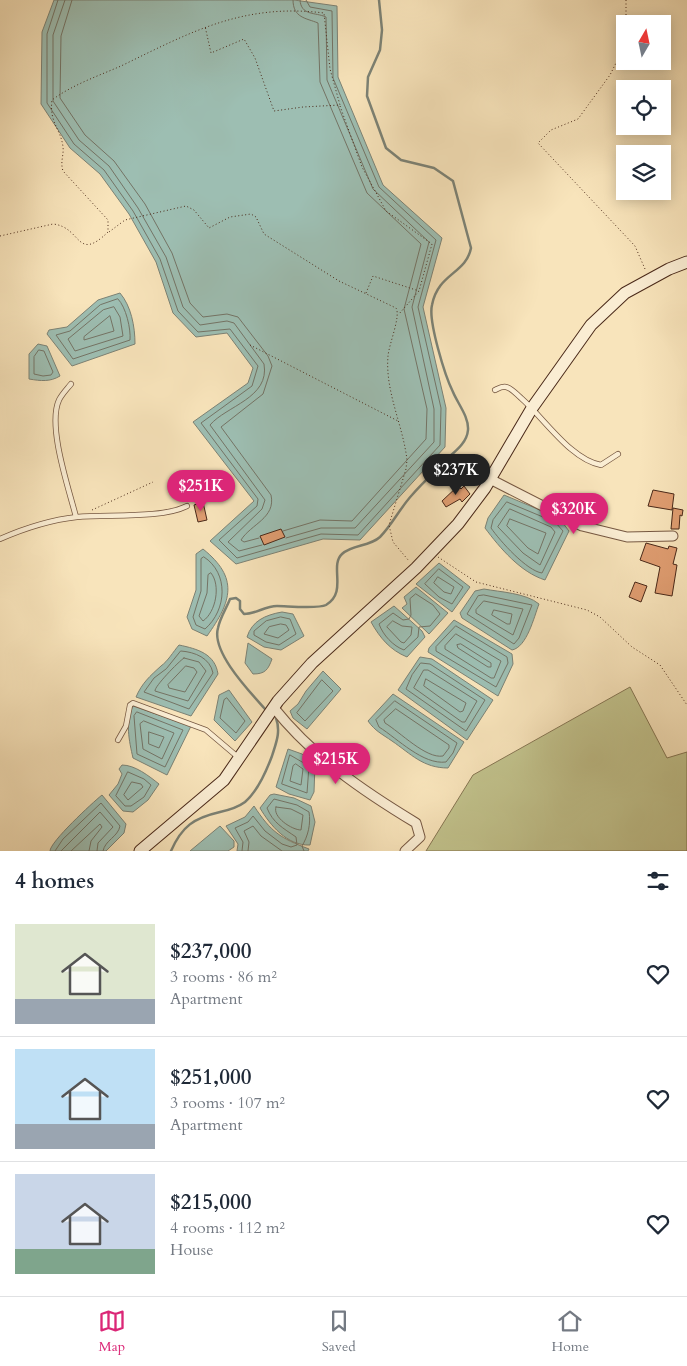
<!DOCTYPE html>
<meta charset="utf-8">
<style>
:root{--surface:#fff;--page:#f2f2f3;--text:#1f2937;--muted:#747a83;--line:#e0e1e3;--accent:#db2777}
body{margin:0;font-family:Cardo,serif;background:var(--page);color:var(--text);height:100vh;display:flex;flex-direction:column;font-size:19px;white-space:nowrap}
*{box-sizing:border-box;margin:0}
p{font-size:16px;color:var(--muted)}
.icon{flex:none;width:28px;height:28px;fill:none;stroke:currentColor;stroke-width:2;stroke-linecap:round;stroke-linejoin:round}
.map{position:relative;height:851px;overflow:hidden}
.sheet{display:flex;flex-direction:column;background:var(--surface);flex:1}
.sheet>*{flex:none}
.needle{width:32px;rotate:9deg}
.buttons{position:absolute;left:616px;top:15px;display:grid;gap:10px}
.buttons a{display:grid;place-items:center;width:55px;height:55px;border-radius:0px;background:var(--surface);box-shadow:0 2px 12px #0003;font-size:25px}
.price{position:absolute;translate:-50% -42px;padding:0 11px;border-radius:18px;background:var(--accent);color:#fff;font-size:16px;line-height:32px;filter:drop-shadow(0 1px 2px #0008)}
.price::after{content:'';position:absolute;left:50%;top:30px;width:15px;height:11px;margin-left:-8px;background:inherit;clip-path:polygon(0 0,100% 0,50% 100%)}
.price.on{background:#222;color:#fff}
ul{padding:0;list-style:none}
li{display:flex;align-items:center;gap:15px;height:125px;padding:0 15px}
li+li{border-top:1px solid var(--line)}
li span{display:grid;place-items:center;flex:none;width:140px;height:100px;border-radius:0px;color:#555}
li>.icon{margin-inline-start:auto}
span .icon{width:60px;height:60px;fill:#fffc;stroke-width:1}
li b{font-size:21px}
h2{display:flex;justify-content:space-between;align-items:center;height:60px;padding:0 15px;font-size:21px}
.tab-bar{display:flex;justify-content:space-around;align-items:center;height:70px;border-top:1px solid var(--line);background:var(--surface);font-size:14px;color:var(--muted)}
.tab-bar a{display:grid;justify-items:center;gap:2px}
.tab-bar .on{color:var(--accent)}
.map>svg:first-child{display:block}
.green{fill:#c2c38d;stroke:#867653}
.water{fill:#9dbeb2;stroke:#7c8275}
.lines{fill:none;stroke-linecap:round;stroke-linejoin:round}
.shore{stroke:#747466;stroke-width:1}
.stream{stroke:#7c8275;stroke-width:2.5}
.building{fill:#df9d71;stroke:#4a2919}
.lane-casing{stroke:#765842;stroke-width:6}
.street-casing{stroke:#765842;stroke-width:11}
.secondary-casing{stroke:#4a2919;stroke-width:13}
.path{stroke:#4a2919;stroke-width:1;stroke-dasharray:1 2.5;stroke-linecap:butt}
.lane{stroke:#faedd3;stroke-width:4.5}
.street{stroke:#faedd3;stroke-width:9}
.secondary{stroke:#faedd3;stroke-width:11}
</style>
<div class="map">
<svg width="687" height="851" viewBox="0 0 687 851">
<rect width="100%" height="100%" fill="#f8e4bb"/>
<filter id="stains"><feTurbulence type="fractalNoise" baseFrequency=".004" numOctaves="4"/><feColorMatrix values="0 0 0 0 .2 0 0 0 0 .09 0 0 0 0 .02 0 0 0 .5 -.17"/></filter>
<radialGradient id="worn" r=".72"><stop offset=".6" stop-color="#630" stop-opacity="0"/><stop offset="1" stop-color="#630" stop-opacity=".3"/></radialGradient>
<path class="green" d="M630,687L667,758L687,752V851H426L473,775Z"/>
<path class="water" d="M54,0H294L337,6L338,77L383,185L442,238L423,307L446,408L445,447L360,540L323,539L236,564L210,541L254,501L193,422L248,383L253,368L227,333L196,337L173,313L156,262L129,214L100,174L70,148L41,104L42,32Z
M120,293C131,306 135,326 135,344L72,366L47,334L49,330L67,327L98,300Z
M38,344L47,346L60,376C50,382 41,381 29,379V354Z
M504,495L559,518L569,531L545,580C520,572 500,548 485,528L488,518Z
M203,549C239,578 232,601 207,636L192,629L187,617L196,590V554Z
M439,563L470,587L452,612L416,584Z
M416,587L448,613L429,634L402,608L407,604L404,597Z
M484,589C500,592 526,593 539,604C534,617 527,647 512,650L462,618L460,613L475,591Z
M394,606L422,631L425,637L407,657C390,650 380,638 371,622Z
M282,612L293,614L304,636L281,650L264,647L247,637C252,621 265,615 282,612Z
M454,620L512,654L513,664L498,696L428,652L429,648Z
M248,643L272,659C268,670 265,674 253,674L245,663Z
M179,645C198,649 215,654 218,674L191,716L136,697C142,683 150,676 161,666C168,661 173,652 179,645Z
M420,657L432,659L493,700L467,740L398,690Z
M323,671L341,689L307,729L293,718L290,711L298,704L306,691Z
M229,690L252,722L235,741L214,720L219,695Z
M393,694L464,742L448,768C423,768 411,754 392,741C382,734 375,731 368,721Z
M133,706L191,726L167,775L133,758C129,741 125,721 133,706Z
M288,749L302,754L315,765L314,792L310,800L289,794L276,787Z
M122,765C135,765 149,776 159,784L148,800L133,812L123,811L109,795L118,784L122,774L119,769Z
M274,794L294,798L311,806L315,822L310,845C287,846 270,825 260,808L270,795Z
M102,795L126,824L124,833L106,851H50C50,842 92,803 102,795Z
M254,806C271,832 280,838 309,849L308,851H237L238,844L226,826L245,817Z
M220,826L234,841V847L228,851H190Z"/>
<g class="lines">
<path class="shore" d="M58,0L47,34V103L74,144L104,170L133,211L160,259L178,311L198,332L230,329L258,366L252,386L201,423L258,499L257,506L219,540L237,558L321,534L358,535L440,445L441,408L418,307L436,240L379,187L333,78L332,11L310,7L306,0
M65,0L53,35V101L79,140L109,166L138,208L166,257L183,307L200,325L227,321L234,323L264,364C270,398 226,406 210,425L265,500L262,509L228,542L239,551L262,545
M72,0L61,36L60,98L85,135L114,161L145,204L172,253L190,303L203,317L227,314L238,317L268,356L272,366L263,394L221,427L271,495C276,518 251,524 241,540L244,542L259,538
M118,299C126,307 131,329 130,340L73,359L56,335L70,331L100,305Z
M114,307L120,317L123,336L75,351L68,339L103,310Z
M110,316L114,331L84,340V337Z
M39,350L44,351L53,372L51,375L43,376L34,374V357Z
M507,502L555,522L563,531L542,573C527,571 500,541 491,528L493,520Z
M510,509L551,527L555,532L540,565L523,553L498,527Z
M510,519L546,533L538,554L528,548L507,526Z
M283,531L320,520L352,521L426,439L427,409L404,309L421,244L367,193L320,82L318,23C306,18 293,18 293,0
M286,538L321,528H355L434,442V409L412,307L429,242L373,189L327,80L326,17C315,12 301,16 300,0
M204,557C229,573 227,610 205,629L196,625L193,617L201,591V559Z
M439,569L463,587L452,604L439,597L425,584Z
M211,573C221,585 216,612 203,621L199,616L207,593L208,575Z
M438,577L454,587L451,594L444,592L434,583Z
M416,594L433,605L440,614L430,626L419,627L418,637L404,650C393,646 383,635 379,624L393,613L403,620L409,619L411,615L410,599Z
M484,595L532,605L519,638L514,644L467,614L478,596Z
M484,601L523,609L513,635L476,613V610Z
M494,610L512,614L510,624H507L492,615Z
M281,617L290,619L296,634L279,645L266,642L254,635V631L266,621Z
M393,621L402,626L412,627L411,635L404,643L401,642L387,627Z
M281,624L286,625L289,630L278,638L264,634L269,627Z
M456,626L507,657L508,663L496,687L436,651V647Z
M456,634L501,661L494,678H491L445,649V646Z
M461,644L491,663V667H488L458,648L457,645Z
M181,651C195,652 210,658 213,673L189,709L144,692L154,678L166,669Z
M184,658L199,662L206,671L188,701L155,691C154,687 178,662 184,658Z
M421,663L430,664L485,700L466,731L406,689L412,675Z
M186,666L194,668L197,672L185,692L169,688L168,685Z
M424,670H428L477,701L465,722H462L414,688Z
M426,679L466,703L463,711L460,712L424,686Z
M322,680L333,691L305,721L297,713Z
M227,698L245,721L236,733L220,718L224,700Z
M395,701L457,743L453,753L446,762C423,765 398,739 379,727L376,720Z
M396,709L449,745V748L443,756C426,759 400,732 385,723L384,720Z
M137,712L183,730L165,767L137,754L134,716Z
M144,721L174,733L162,759L143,749L140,724Z
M149,732L164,737L159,748L149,744Z
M290,755L309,766L307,793L282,784Z
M296,764L303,769L301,785L290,781L293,766Z
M128,772L144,779L151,785L144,797L131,806H125L116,796Z
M132,782L141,784L143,787L128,800L124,795Z
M276,807L291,809L303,815L301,830C292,830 272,817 276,807Z
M55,851L63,839L101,803L120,826C118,837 105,840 103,851
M61,851L100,812L113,827L98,843L97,851
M71,851L100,824L102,827L91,841L89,851
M242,851L243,842L235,828L248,822L253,816L265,831L282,844L291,847L297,845L296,837C283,828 273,823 267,808L274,799L297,805L309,812C311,824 308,836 302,846L304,851
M248,851L249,842L244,831L253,826L261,836L282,851"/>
<path class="stream" d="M265,709C250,692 211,652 218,628C220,618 226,609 230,599L236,598L240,601V609L244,614C256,614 265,606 277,606C287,606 318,609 326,605C348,592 329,566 342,554C353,544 369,547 380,537C392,525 400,508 412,495C423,482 437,470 449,457C457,450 467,442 468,430C469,417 458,404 453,392C445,376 428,321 432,305C438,273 466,274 471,248L453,181L434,168L401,160L386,148L367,96L368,77L380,50L382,30L379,0
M171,851C182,826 194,818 220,812C229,810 237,808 245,802C258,791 266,772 272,756C276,743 281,732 276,718"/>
</g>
<path class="building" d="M458,486L461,489L464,486L470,494L462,502L460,499L446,507L442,501Z
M653,490L674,494L672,510L648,506Z
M203,502L207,520L198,522L194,505Z
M673,508L683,510L682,516L680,515L679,529H671Z
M281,529L285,537L264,545L260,536Z
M646,543L668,549L669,546L677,548L673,564L677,565L672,596L655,593L660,567L640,560Z
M635,582L647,586L641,602L629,597Z"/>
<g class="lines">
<defs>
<path id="lane" d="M71,384C67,389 62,394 59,400C47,426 69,489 76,517
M495,390C499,388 502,386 506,387C512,388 517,395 521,398C544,418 571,460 601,465L618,454
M0,539C25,528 50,520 77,517C108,514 161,519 187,506
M118,740L126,726L130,705L133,703L206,730L239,758"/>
<path id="street" d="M490,479L582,526L627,537L673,536
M274,708C313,757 363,791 416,823L420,837L405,851"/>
<path id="secondary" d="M140,851L224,780L278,701L312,663L416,568L458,524L485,488L532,408L591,325L625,293L669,269L687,262"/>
</defs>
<use href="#lane" class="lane-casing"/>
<use href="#street" class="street-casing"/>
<use href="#secondary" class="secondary-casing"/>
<path class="path" d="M626,0V24
M625,45L610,75L578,119L551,130L538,143L635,246L645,269
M340,106L362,167L386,211L432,244L419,291L399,314
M109,232L125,220L186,206L194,210L209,228L230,217L251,214L256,217L264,234L339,281L396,308C401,316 389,344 388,356C385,392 403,425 407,460L406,469L389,525L393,542L409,561
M0,236L53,224C82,227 76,263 108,232V220L63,171C60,162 64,155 63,147C61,129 49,123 52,100C72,85 98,76 121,66C191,32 243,3 324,13L330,69L340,105L303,107L274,111L255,58L244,39L211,53L205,26
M366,293L373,276L419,291
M250,345L398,421
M92,510L153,482
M438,557L476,582L587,610L600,617L632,647L660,665L687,705"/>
<use href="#lane" class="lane"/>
<use href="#street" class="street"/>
<use href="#secondary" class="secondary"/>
</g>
<rect width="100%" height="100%" filter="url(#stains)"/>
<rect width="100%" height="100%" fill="url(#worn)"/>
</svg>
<div class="buttons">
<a><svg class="needle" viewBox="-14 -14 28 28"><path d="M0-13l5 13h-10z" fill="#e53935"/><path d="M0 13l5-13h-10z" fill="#747a83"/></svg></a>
<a><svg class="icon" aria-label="locate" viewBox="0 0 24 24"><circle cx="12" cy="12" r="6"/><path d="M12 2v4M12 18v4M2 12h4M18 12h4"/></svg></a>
<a><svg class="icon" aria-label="layers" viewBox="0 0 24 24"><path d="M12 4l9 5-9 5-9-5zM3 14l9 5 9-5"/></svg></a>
</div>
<b class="price on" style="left:456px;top:496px">$237K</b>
<b class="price" style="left:201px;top:512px">$251K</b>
<b class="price" style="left:574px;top:535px">$320K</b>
<b class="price" style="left:336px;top:785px">$215K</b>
</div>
<section class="sheet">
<h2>4 homes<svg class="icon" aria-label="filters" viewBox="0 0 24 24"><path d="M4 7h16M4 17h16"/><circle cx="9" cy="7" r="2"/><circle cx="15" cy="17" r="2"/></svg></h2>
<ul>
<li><span style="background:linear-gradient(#dfe7d0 75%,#9aa5b1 0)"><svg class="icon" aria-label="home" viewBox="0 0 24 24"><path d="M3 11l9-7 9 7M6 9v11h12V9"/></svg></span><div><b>$237,000</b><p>3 rooms · 86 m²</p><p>Apartment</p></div><svg class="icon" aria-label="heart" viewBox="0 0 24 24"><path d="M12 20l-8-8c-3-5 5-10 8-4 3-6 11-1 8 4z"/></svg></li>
<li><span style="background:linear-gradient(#bfe0f5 75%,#9aa5b1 0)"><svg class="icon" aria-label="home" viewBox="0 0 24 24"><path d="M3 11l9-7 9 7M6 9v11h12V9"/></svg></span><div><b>$251,000</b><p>3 rooms · 107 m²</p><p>Apartment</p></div><svg class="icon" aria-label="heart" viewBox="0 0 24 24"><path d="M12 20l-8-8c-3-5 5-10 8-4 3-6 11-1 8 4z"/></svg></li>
<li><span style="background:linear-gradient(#c9d6e8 75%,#7fa58c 0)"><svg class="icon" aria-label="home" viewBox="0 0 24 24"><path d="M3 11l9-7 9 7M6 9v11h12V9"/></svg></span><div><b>$215,000</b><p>4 rooms · 112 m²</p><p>House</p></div><svg class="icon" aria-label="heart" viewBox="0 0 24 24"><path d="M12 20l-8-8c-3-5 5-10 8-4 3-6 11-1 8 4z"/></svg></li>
</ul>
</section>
<nav class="tab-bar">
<a class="on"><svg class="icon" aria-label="map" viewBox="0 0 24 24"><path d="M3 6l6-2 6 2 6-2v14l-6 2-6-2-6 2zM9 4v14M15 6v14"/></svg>Map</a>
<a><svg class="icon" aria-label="saved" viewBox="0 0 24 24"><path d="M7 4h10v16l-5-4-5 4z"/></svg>Saved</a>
<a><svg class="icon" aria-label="home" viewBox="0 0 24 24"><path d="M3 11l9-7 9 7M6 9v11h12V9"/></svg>Home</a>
</nav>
